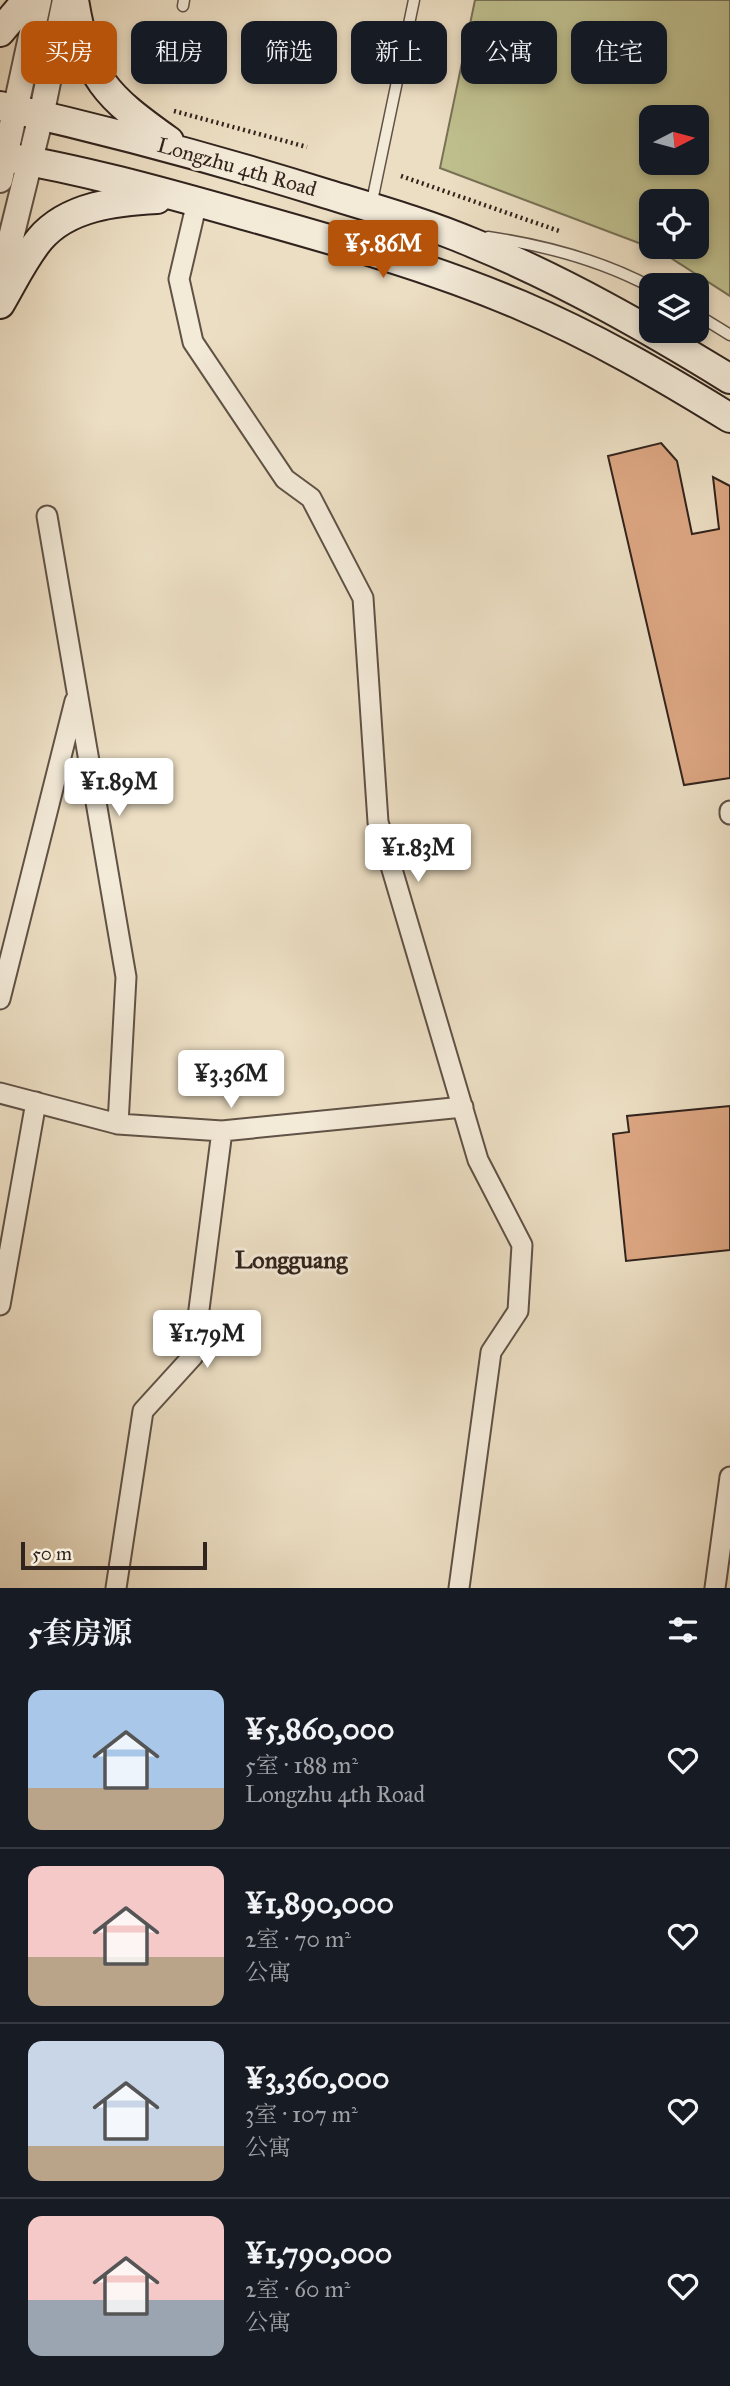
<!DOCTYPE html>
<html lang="zh">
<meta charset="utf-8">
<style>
:root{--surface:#171b24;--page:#20242c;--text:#f1f3f6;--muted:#9ea1a6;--line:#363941;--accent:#b45309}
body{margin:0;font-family:"IM FELL Great Primer","Noto Serif SC",serif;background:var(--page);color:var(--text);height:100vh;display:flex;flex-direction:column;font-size:26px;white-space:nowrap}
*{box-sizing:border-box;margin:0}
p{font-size:23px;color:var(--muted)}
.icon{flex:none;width:38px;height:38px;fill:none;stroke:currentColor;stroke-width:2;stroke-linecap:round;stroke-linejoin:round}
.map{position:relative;height:1588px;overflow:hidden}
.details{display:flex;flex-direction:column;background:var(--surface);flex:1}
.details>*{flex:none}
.hud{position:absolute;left:21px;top:21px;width:690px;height:63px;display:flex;gap:14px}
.needle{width:46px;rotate:84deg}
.controls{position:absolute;left:639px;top:105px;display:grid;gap:14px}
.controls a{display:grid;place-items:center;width:70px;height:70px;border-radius:14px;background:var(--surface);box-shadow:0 4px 10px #0003;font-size:35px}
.scale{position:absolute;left:21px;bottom:18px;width:186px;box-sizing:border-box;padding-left:7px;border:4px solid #31231d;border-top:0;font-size:19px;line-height:24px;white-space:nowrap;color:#31231d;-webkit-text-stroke:5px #f3ead8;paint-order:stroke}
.price{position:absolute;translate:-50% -60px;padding:0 16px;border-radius:7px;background:#fff;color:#222;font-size:23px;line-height:46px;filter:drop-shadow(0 2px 4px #0008)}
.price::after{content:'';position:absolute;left:50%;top:42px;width:21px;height:16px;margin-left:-10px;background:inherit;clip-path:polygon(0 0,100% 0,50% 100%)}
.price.current{background:var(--accent);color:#fff}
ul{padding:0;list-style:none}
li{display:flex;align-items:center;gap:21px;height:175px;padding:0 28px}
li+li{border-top:2px solid var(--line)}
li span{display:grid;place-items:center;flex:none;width:196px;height:140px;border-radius:14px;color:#555}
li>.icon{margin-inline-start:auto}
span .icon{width:84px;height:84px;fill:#fffc;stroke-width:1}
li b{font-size:30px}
h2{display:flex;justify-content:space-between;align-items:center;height:84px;padding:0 28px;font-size:30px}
.pill{padding:0 24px;border-radius:14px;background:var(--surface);box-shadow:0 4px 10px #0003;font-size:24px;line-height:63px}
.pill.current{background:var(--accent);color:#fff}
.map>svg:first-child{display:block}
.green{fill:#bfbf8e;stroke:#787156;stroke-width:2;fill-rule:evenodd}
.building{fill:#dca682;stroke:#31231d;stroke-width:2}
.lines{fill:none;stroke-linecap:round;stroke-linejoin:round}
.service-casing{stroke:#605246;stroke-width:13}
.minor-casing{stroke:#605246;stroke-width:23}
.tertiary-casing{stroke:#605246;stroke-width:28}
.secondary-casing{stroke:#31231d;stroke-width:32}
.path{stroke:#31231d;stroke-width:4.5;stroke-dasharray:2 3.5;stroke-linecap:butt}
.service{stroke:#f3ead8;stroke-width:10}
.minor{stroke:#f3ead8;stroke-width:19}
.tertiary{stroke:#f3ead8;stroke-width:24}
.secondary{stroke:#f3ead8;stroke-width:28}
.labels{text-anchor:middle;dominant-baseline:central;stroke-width:6;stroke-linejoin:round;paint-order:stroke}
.street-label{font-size:21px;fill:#31231d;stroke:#f3ead8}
.quarter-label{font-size:24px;font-weight:bold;fill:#31231d;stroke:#f3ead8}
</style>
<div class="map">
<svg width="730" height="1588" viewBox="0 0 730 1588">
<rect width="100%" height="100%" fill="#ecdec3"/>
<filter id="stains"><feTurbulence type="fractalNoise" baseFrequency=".00286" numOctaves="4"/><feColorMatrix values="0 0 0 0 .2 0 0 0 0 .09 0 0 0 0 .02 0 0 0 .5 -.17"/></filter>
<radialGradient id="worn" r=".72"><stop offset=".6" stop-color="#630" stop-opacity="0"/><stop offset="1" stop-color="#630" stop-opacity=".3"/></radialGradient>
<path class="green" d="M475,0H730V296L660,251L440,168ZM651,117H696V163H651ZM651,201H696V247H651Z"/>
<path class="building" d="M661,443L677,461L692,534L719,529L713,477L730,486V778L684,785L608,456Z
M730,1106V1250L626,1261L613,1134L629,1132L627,1116Z"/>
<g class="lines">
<defs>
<path id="service" d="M183,6L184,0
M371,206L414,0
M488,237C543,245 602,261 651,287
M696,314L730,335"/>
<path id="minor" d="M197,202L179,279L193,342L285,479L311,498L363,598L378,822L478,1160L522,1245L518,1311L491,1352L459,1588
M47,516L126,977L118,1124
M730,811V814
M0,999L75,701
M0,1093L118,1124L222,1131L463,1107
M0,1305L36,1102
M116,1588L143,1411L193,1356L222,1131
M715,1588L730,1477"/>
<path id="tertiary" d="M0,180L39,0
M0,282L41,116L65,0"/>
<path id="secondary" d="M74,0C87,79 106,96 169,141
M0,32L27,0
M0,106C110,131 219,160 327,194C376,209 426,223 473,243C563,280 647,328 730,379
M0,156C80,169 159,191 237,213C333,240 428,266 520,305C593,336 662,376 730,418
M0,304C13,282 24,258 40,239C68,206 117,201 157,199"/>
</defs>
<use href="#service" class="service-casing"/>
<use href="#minor" class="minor-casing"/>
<use href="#tertiary" class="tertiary-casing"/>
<use href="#secondary" class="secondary-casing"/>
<path class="path" d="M174,111L307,147
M401,176L562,232
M663,275L682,285"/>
<use href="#service" class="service"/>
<use href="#minor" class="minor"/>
<use href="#tertiary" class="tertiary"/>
<use href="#secondary" class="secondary"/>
</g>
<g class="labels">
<g class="street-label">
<text transform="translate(237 167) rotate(16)">Longzhu 4th Road</text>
</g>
<g class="quarter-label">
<text x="291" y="1260">Longguang</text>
</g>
</g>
<rect width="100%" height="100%" filter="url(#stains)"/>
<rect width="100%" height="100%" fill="url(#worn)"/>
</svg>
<div class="controls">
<a><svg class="needle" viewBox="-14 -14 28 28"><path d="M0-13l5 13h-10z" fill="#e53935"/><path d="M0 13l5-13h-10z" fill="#9ea1a6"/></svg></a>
<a><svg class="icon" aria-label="locate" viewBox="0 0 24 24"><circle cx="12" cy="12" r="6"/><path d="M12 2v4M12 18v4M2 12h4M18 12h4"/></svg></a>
<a><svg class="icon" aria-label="layers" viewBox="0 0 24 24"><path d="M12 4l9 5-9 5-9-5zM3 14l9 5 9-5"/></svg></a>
</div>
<div class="scale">50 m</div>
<b class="price current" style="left:383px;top:280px">¥5.86M</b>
<b class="price" style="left:119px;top:818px">¥1.89M</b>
<b class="price" style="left:418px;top:884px">¥1.83M</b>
<b class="price" style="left:231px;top:1110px">¥3.36M</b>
<b class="price" style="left:207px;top:1370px">¥1.79M</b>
<div class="hud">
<a class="pill current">买房</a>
<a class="pill">租房</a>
<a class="pill">筛选</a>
<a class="pill">新上</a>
<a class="pill">公寓</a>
<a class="pill">住宅</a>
</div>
</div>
<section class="details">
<h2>5套房源<svg class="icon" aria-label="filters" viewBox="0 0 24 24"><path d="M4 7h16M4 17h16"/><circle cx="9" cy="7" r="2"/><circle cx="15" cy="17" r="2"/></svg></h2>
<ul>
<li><span style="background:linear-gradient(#a9c7e8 70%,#b9a48a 0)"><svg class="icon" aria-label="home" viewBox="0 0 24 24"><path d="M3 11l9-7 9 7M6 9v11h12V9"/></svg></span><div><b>¥5,860,000</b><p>5室 · 188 m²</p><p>Longzhu 4th Road</p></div><svg class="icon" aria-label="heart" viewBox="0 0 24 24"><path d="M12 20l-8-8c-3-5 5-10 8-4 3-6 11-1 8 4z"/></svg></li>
<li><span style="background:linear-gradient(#f6c9c9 65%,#b9a48a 0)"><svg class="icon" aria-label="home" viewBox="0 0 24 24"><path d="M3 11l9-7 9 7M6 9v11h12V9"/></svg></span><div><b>¥1,890,000</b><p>2室 · 70 m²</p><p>公寓</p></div><svg class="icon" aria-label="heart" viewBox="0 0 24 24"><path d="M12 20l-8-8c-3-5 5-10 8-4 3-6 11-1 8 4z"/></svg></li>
<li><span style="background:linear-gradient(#c9d6e8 75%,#b9a48a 0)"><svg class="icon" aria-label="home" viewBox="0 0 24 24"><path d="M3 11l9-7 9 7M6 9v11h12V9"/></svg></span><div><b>¥3,360,000</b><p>3室 · 107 m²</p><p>公寓</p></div><svg class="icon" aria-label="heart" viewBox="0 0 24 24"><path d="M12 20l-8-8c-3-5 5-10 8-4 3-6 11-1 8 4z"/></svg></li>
<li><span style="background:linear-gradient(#f6c9c9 60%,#9aa5b1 0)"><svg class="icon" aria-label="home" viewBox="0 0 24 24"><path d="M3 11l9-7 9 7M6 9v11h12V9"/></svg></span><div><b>¥1,790,000</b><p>2室 · 60 m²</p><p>公寓</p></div><svg class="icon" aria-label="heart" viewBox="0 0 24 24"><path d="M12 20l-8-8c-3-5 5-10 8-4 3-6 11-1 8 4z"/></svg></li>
</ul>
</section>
